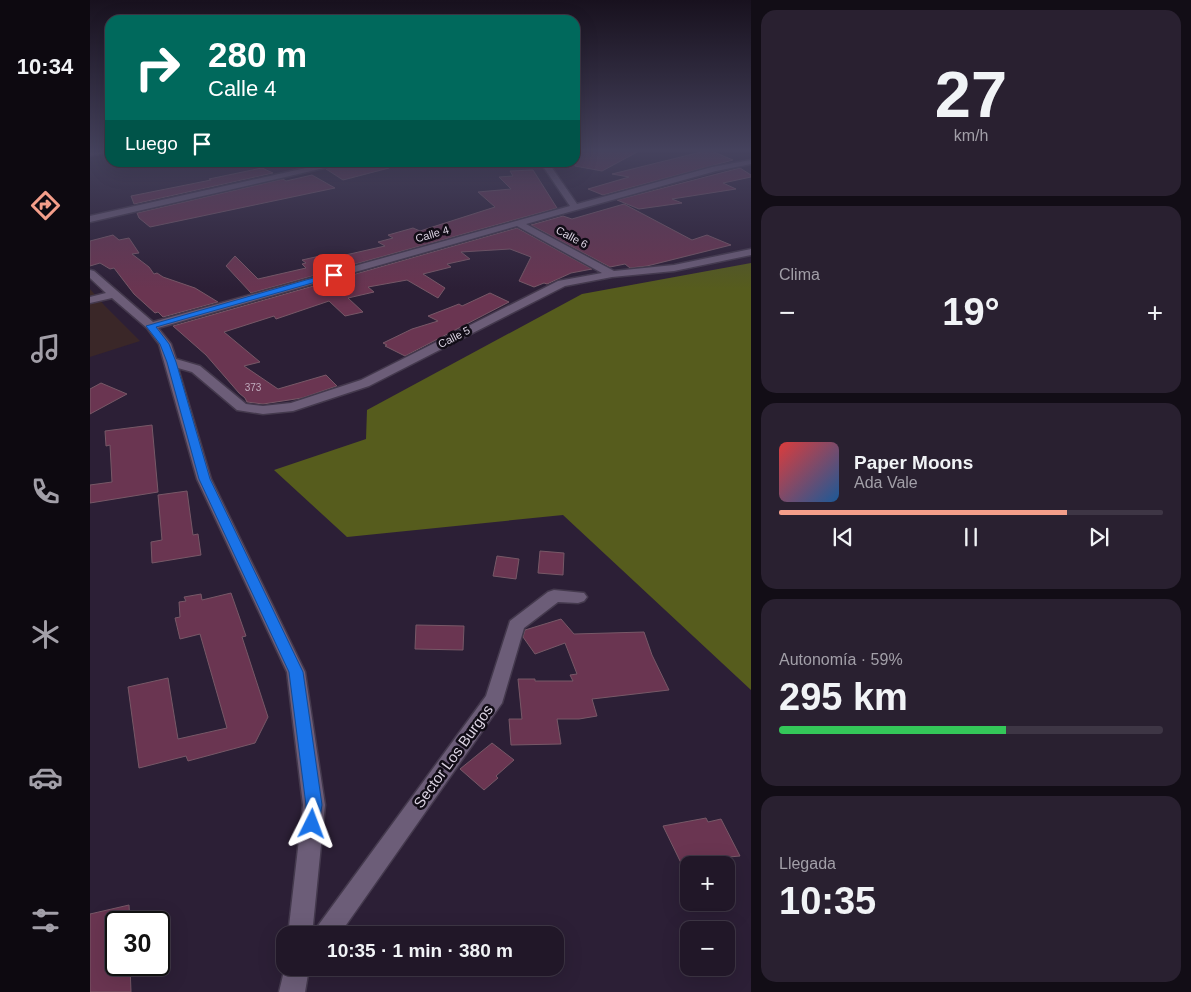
<!DOCTYPE html>
<html lang="es">
<head>
<meta charset="utf-8">
<style>
  :root { --surface:#211728; --page:#292030; --text:#f1f3f6; --muted:#a29fa8; --line:#3e3645; --accent:#f49e8a }
  body { margin:0; font-family:Helvetica,sans-serif; background:var(--page); color:var(--text); height:100vh; display:flex; flex-direction:column; font-size:19px; white-space:nowrap }
  * { box-sizing:border-box; margin:0 }
  p { font-size:16px; color:var(--muted) }
  .icon { flex:none; width:28px; height:28px; fill:none; stroke:currentColor; stroke-width:2; stroke-linecap:round; stroke-linejoin:round }
  .map { position:relative; flex:1; overflow:hidden }
  .panel { display:flex; flex-direction:column; gap:10px; padding:10px; background:#120d16; width:440px }
  .panel>* { flex:none }
  .top-card { position:absolute; left:15px; top:15px; width:475px; height:152px; border-radius:15px; box-shadow:0 5px 20px #0002,0 0 0 1px var(--line); background:#00695c; color:#fff; overflow:hidden }
  .fabs { position:absolute; left:590px; top:856px; display:grid; gap:10px }
  .fabs a { display:grid; place-items:center; width:55px; height:55px; border-radius:10px; background:var(--surface); box-shadow:0 5px 20px #0002,0 0 0 1px var(--line); font-size:25px }
  .speed { position:absolute; left:15px; top:911px; display:flex; gap:10px; font-size:25px; font-weight:700; text-align:center }
  .speed>* { display:grid; place-content:center; width:65px; height:65px; border-radius:50%; background:var(--surface); box-shadow:0 5px 20px #0002,0 0 0 1px var(--line); line-height:1 }
  .speed .limit { border:2px solid #111; border-radius:8px; background:#fff; color:#111 }
  .pin { position:absolute; display:grid; place-items:center; width:42px; height:42px; color:#fff; margin:-21px; border-radius:10px; box-shadow:0 2px 8px #0006 }
  .me { position:absolute; width:55px; margin:-28px; rotate:3deg; stroke-linejoin:round; filter:drop-shadow(0 0 4px #0008) }
  .turn { display:flex; align-items:center; gap:18px; height:105px; padding:0 20px; font-size:22px }
  .turn .icon { width:65px; height:65px; stroke-width:2.5 }
  .turn b { display:block; font-size:35px; line-height:42px }
  .then { display:flex; align-items:center; height:48px; padding:0 20px; background:#0003; gap:10px; font-size:19px }
  .big { font-size:38px; font-weight:800; line-height:1.1 }
  .panel .card { flex:1; display:flex; flex-direction:column; justify-content:center; gap:8px; min-width:0; padding:0 18px; border-radius:15px; background:var(--page) }
  .panel .dial { align-items:center; gap:0 }
  .dial b { font-size:65px; line-height:1 }
  .song { display:flex; align-items:center; gap:15px }
  .cover { width:60px; height:60px; border-radius:8px; background:linear-gradient(135deg,hsl(0 70% 55%),hsl(210 70% 35%)) }
  .played { height:5px; border-radius:2px; background:linear-gradient(90deg,var(--accent) 75%,var(--line) 75%) }
  .keys { display:flex; justify-content:space-around; direction:ltr }
  .heat { display:flex; justify-content:space-between; align-items:center; font-size:28px; direction:ltr }
  .charge { height:8px; border-radius:4px; background:linear-gradient(90deg,#34c759 59%,var(--line) 0) }
  .trip { position:absolute; left:186px; top:926px; width:288px; height:50px; border-radius:15px; background:var(--surface); box-shadow:0 5px 20px #0002,0 0 0 1px var(--line); font-weight:800; line-height:50px; text-align:center }
  main { display:flex; flex:1; min-height:0 }
  .menu { display:flex; flex-direction:column; width:90px; justify-content:space-around; align-items:center; background:#0d0910; color:var(--muted) }
  .menu .icon { width:35px; height:35px }
  .menu .active { color:var(--accent) }
  .menu b { font-size:22px; color:var(--text) }
  .map>svg:first-child { display:block }
  .education { fill:#3a2728 }
  .forest { fill:#565c1d }
  .building { fill:#6a3551; stroke:#775867 }
  .lines { fill:none; stroke-linecap:round; stroke-linejoin:round }
  .minor-casing { stroke:#44394d; stroke-width:3 }
  .minor { fill:#6c5d78; fill-rule:evenodd }
  .route { fill:#1a73e8; stroke:#114b97 }
  .labels { text-anchor:middle; dominant-baseline:central; stroke-width:5; stroke-linejoin:round; paint-order:stroke }
  .number-label { font-size:10px; fill:#c0acbe }
  .far-street-label { font-size:11px; fill:#dcd4e3; stroke:#110c16 }
  .near-street-label { font-size:15px; fill:#dcd4e3; stroke:#110c16 }
</style>
</head>
<body>
<main>
<nav class="menu">
<b>10:34</b>
<svg class="icon active" aria-label="directions" viewBox="0 0 24 24"><path d="M12 3l9 9-9 9-9-9zM9 14v-3h6M13 9l2 2-2 2"/></svg>
<svg class="icon" aria-label="music" viewBox="0 0 24 24"><path d="M9 18V5l10-2v13"/><circle cx="6" cy="18" r="3"/><circle cx="16" cy="16" r="3"/></svg>
<svg class="icon" aria-label="phone" viewBox="0 0 24 24"><path d="M5 4h4l2 5-3 2q2 4 5 5l2-3 5 2v4C11 20 4 13 5 4z"/></svg>
<svg class="icon" aria-label="climate" viewBox="0 0 24 24"><path d="M12 3v18M4 7l16 10M4 17L20 7"/></svg>
<svg class="icon" aria-label="car" viewBox="0 0 24 24"><path d="M5 17H2v-5l4-1 3-4h7l3 4 3 1v5h-3M9 17h6M6 11h13"/><circle cx="7" cy="17" r="2"/><circle cx="17" cy="17" r="2"/></svg>
<svg class="icon" aria-label="filters" viewBox="0 0 24 24"><path d="M4 7h16M4 17h16"/><circle cx="9" cy="7" r="2"/><circle cx="15" cy="17" r="2"/></svg>
</nav>
<div class="map">
<svg width="661" height="992" viewBox="0 0 661 992">
  <rect width="100%" height="100%" fill="#2c1f36"/>
  <path class="education" d="M0,289L15,306L50,341L0,357Z"/>
  <path class="forest" d="M661,263V690L473,515L257,537L184,470L276,439L277,410L492,294Z"/>
  <path class="building" d="M485,150H551L512,171L485,166Z
    M619,150L643,160L513,195L498,189L539,177L522,174Z
    M262,162H298L299,168L253,180L236,169Z
    M172,168L183,173L44,204L41,196L121,180L119,179Z
    M650,168L661,175V177L633,183L646,189L582,199L592,203L549,209L527,200Z
    M443,170L467,208L161,293L136,266L145,256L168,279L216,268L212,264L216,263L212,260L230,256L235,260L238,259L295,246L288,242L303,238L298,235L323,228L330,231L405,207L388,192L421,189L409,177L423,176L420,171Z
    M222,175L245,188L60,227L49,218L47,213L193,179L196,181Z
    M534,204L602,240L617,235L641,245L557,266L540,268L535,264L520,267L441,225L473,216L482,219Z
    M427,228L502,269L481,273L457,284L454,283L444,287L429,281L441,257L420,249L371,252L380,259L357,264L361,267L333,274L355,288L348,298L317,280L278,287L284,292L258,298L273,312L255,316L239,301L186,319L184,316L134,332L170,362L154,366L188,389L236,375L247,386L212,398L173,404L157,402L155,398L149,393L116,355L83,326Z
    M23,235L29,240L39,238L49,253L42,254L59,267L64,274L67,273L73,277L105,288L128,302L73,317L68,312L65,313L44,294L24,268L20,269L10,263L0,266V241Z
    M400,293L419,302L315,356L295,346L297,345L293,343L322,329L348,321L338,316L369,304L372,306Z
    M11,383L37,394L0,414V389Z
    M62,425L68,492L0,503V485L22,482L20,445L16,446L15,431Z
    M97,491L103,535L108,534L111,555L62,563L61,542L72,540L68,495Z
    M450,551L474,553L473,575L448,573Z
    M407,556L429,559L426,579L403,576Z
    M141,593L156,636L152,637L178,717L165,743L98,761L96,756L49,768L38,687L78,678L88,739L137,728L110,634L90,639L85,618L90,617L89,602L96,601L94,597L111,594L112,600Z
    M471,619L484,634L554,632L562,655L579,690L502,699L507,716L489,719H467L471,744L421,745L419,719H432L428,679H445V681H483L480,675L487,674L475,643L445,654L433,637L435,630Z
    M326,625L374,626L373,650L325,649Z
    M402,743L424,760L406,776L408,778L394,790L370,769Z
    M616,818L618,822L631,819L650,856L639,857L643,865H592L573,826Z
    M39,905L40,922H26V965H40L41,992H0V914Z"/>
  <g class="lines">
    <defs>
      <path id="minor" d="M9,150H20V152L0,156V152Z
        M661,160V164L626,171L436,224L524,271L584,265L661,249V255L584,271L522,277L475,286L279,386L203,411L173,414L147,410L102,372L88,368L121,479L215,672L235,805L222,935H198L213,805L197,672L107,479L69,344L57,328L22,298L0,303V297L16,293L0,278V270L4,271L63,322L480,206L450,162H458L487,204L622,167ZM427,226L512,273L468,281L271,380L201,403L173,406L156,404L110,366L86,359L81,344L68,328Z
        M243,162H260L0,222V216Z
        M464,590L494,593L497,597L494,601L488,603L468,602L434,628L412,703L249,935H223L227,927L396,696L420,621L458,592Z
        M195,967L219,968L215,992H189Z"/>
    </defs>
    <use href="#minor" class="minor-casing"/>
    <use href="#minor" class="minor"/>
  </g>
  <linearGradient id="sky" x2="0" y2="1"><stop stop-color="#18111e"/><stop offset="0.52" stop-color="#45425d"/><stop offset="1" stop-color="#45425d" stop-opacity="0"/></linearGradient>
  <rect width="661" height="289" fill="url(#sky)"/>
  <path class="route" d="M244,272L247,273V276L66,327L79,344L86,362L120,479L213,672L232,805L228,829L222,832L216,829L214,824L216,805L199,672L109,479L77,362L70,344L56,326Z"/>
  <g class="labels">
    <g class="number-label">
      <text x="163" y="387">373</text>
    </g>
    <g class="far-street-label">
      <text transform="translate(342 234) rotate(-16)">Calle 4</text>
      <text transform="translate(482 237) rotate(28)">Calle 6</text>
      <text transform="translate(364 337) rotate(-27)">Calle 5</text>
    </g>
    <g class="near-street-label">
      <text transform="translate(363 756) rotate(-54)">Sector Los Burgos</text>
    </g>
  </g>
</svg>
<div class="fabs">
<a>+</a>
<a>−</a>
</div>
<div class="speed"><div class="limit">30</div></div>
<div class="pin" style="left:244px;top:275px;background:#d93025"><svg class="icon" aria-label="arrive" viewBox="0 0 24 24"><path d="M6 21V4h12l-3 4 3 4H6"/></svg></div>
<svg class="me" style="left:222px;top:824px" viewBox="-20 -20 40 40"><path d="M0-17L14 15 0 8-14 15z" fill="#1a73e8" stroke="#fff" stroke-width="4"/></svg>
<div class="trip">10:35 · 1 min · 380 m</div>
<div class="top-card">
<div class="turn"><svg class="icon" aria-label="right" viewBox="0 0 24 24"><path d="M7 20v-9h11M14 6l5 5-5 5"/></svg><div><b>280 m</b>Calle 4</div></div>
<div class="then">Luego<svg class="icon" aria-label="arrive" viewBox="0 0 24 24"><path d="M6 21V4h12l-3 4 3 4H6"/></svg></div>
</div>
</div>
<section class="panel">
<div class="card dial"><b>27</b><p>km/h</p></div>
<div class="card"><p>Clima</p>
<div class="heat"><a>−</a><b class="big">19°</b><a>+</a></div>
</div>
<div class="card">
<div class="song"><i class="cover"></i><div><b>Paper Moons</b><p>Ada Vale</p></div></div>
<div class="played"></div>
<div class="keys"><svg class="icon" aria-label="previous" viewBox="0 0 24 24"><path d="M18 5L8 12l10 7zM5 5v14"/></svg><svg class="icon" aria-label="pause" viewBox="0 0 24 24"><path d="M8 5v14M16 5v14"/></svg><svg class="icon" aria-label="next" viewBox="0 0 24 24"><path d="M6 5l10 7-10 7zM19 5v14"/></svg></div>
</div>
<div class="card"><p>Autonomía · 59%</p><b class="big">295 km</b><div class="charge"></div></div>
<div class="card"><p>Llegada</p><b class="big">10:35</b></div>
</section>
</main>
</body>
</html>
